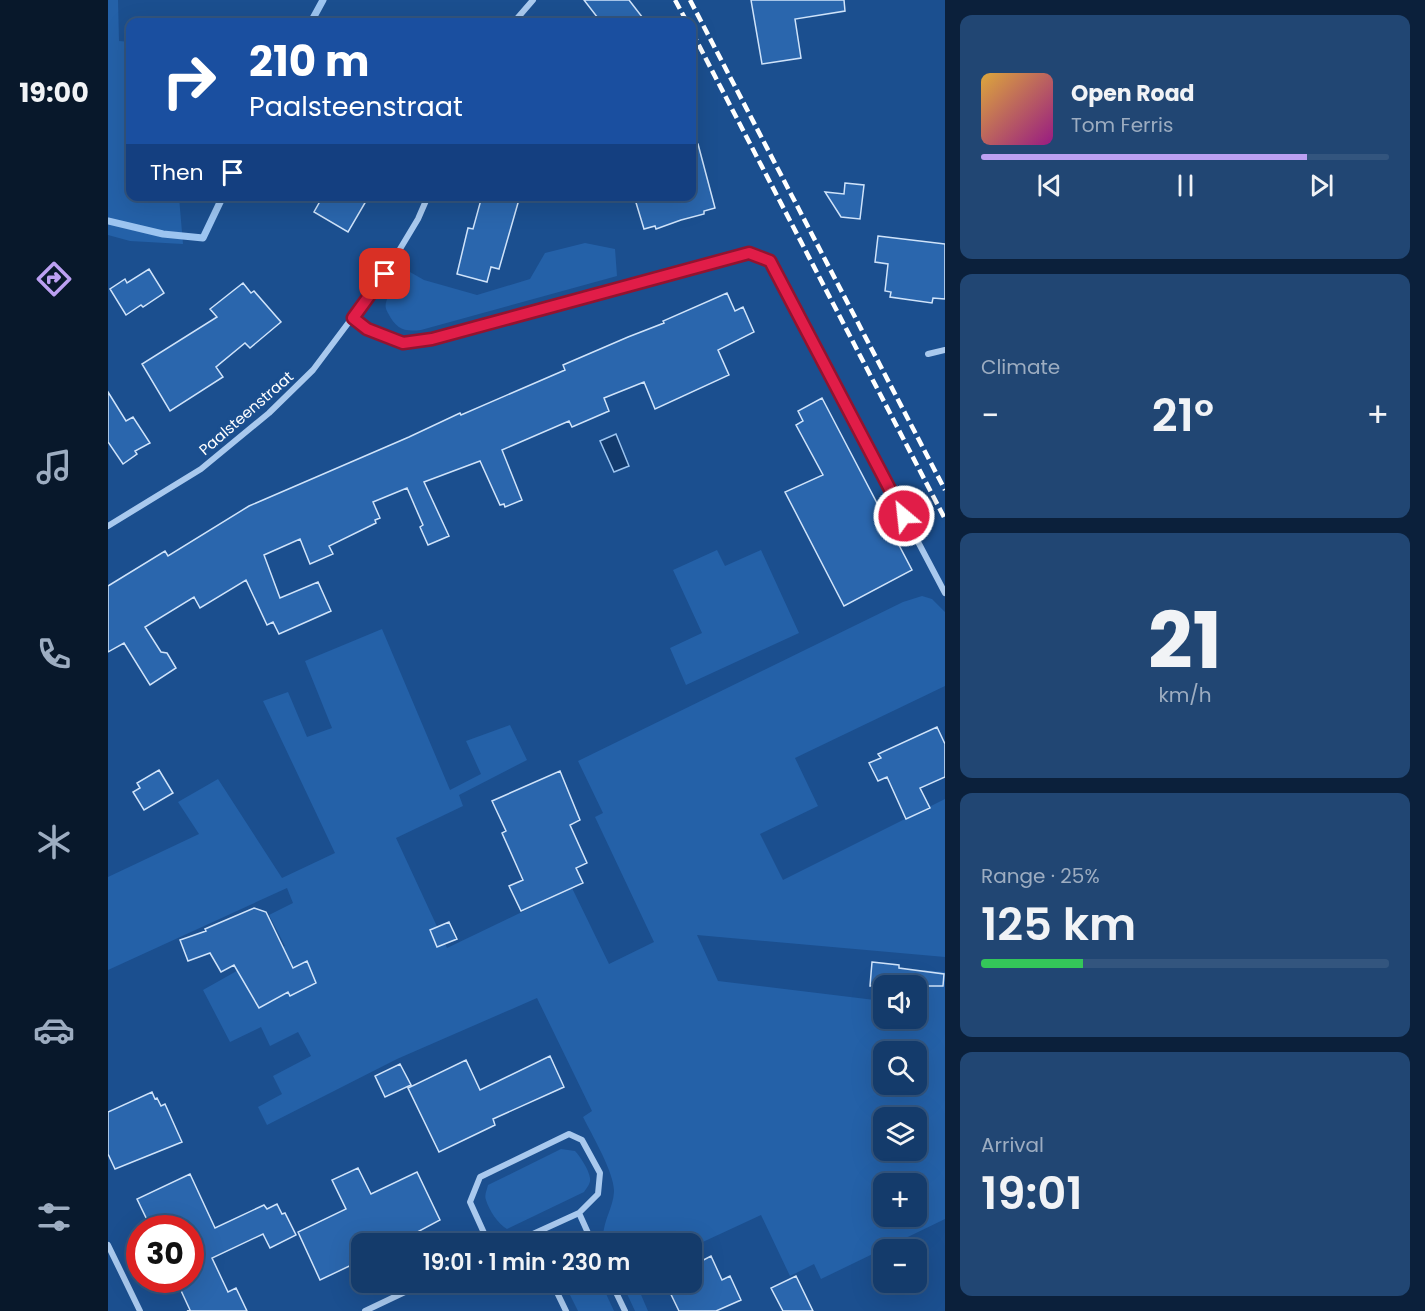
<!DOCTYPE html>
<html lang="en">
<head>
<meta charset="utf-8">
<style>
  :root { --surface:#143b6b; --page:#214673; --text:#f1f3f6; --muted:#9dadc1; --line:#33557e; --accent:#bca0f2 }
  body { margin:0; font-family:Poppins,sans-serif; background:var(--page); color:var(--text); height:100vh; display:flex; flex-direction:column; font-size:22px; white-space:nowrap }
  * { box-sizing:border-box; margin:0 }
  p { font-size:20px; color:var(--muted) }
  .icon { flex:none; width:33px; height:33px; fill:none; stroke:currentColor; stroke-width:2; stroke-linecap:round; stroke-linejoin:round }
  .map { position:relative; flex:1; overflow:hidden }
  .panel { display:flex; flex-direction:column; gap:15px; padding:15px; background:#0b203b; width:480px }
  .panel>* { flex:none }
  .guide { position:absolute; left:18px; top:18px; width:570px; height:183px; border-radius:12px; box-shadow:0 6px 24px #0002,0 0 0 2px var(--line); background:#1a4fa0; color:#fff; overflow:hidden }
  .tools { position:absolute; left:765px; top:975px; display:grid; gap:12px }
  .tools a { display:grid; place-items:center; width:54px; height:54px; border-radius:12px; background:var(--surface); box-shadow:0 6px 24px #0002,0 0 0 2px var(--line); font-size:30px }
  .speed { position:absolute; left:18px; top:1215px; display:flex; gap:12px; font-size:30px; font-weight:700; text-align:center }
  .speed>* { display:grid; place-content:center; width:78px; height:78px; border-radius:50%; background:var(--surface); box-shadow:0 6px 24px #0002,0 0 0 2px var(--line); line-height:1 }
  .speed .limit { border:9px solid #d22; background:#fff; color:#111 }
  .pin { position:absolute; display:grid; place-items:center; width:51px; height:51px; color:#fff; margin:-26px; border-radius:12px; box-shadow:0 3px 9px #0006 }
  .me { position:absolute; width:66px; margin:-33px; rotate:332deg; stroke-linejoin:round; filter:drop-shadow(0 0 4px #0008) }
  .turn { display:flex; align-items:center; gap:21px; height:126px; padding:0 24px; font-size:27px }
  .turn .icon { width:78px; height:78px; stroke-width:2.5 }
  .turn b { display:block; font-size:42px; line-height:51px }
  .then { display:flex; align-items:center; height:57px; padding:0 24px; background:#0003; gap:12px; font-size:22px }
  .big { font-size:45px; font-weight:600; line-height:1.1 }
  .panel .widget { flex:1; display:flex; flex-direction:column; justify-content:center; gap:9px; min-width:0; padding:0 21px; border-radius:12px; background:var(--page) }
  .panel .dial { align-items:center; gap:0 }
  .dial b { font-size:78px; line-height:1 }
  .song { display:flex; align-items:center; gap:18px }
  .cover { width:72px; height:72px; border-radius:9px; background:linear-gradient(135deg,hsl(40 70% 55%),hsl(310 70% 35%)) }
  .played { height:6px; border-radius:3px; background:linear-gradient(90deg,var(--accent) 80%,var(--line) 80%) }
  .keys { display:flex; justify-content:space-around; direction:ltr }
  .heat { display:flex; justify-content:space-between; align-items:center; font-size:33px; direction:ltr }
  .charge { height:9px; border-radius:4px; background:linear-gradient(90deg,#34c759 25%,var(--line) 0) }
  .trip { position:absolute; left:243px; top:1233px; width:351px; height:60px; border-radius:12px; background:var(--surface); box-shadow:0 6px 24px #0002,0 0 0 2px var(--line); font-weight:600; line-height:60px; text-align:center }
  main { display:flex; flex:1; min-height:0 }
  .dock { display:flex; flex-direction:column; width:108px; justify-content:space-around; align-items:center; background:#08182b; color:var(--muted) }
  .dock .icon { width:42px; height:42px }
  .dock .on { color:var(--accent) }
  .dock b { font-size:27px; color:var(--text) }
  .map>svg:first-child { display:block }
  .green { fill:#2461a8; fill-rule:evenodd }
  .water { fill:#123a6d; stroke:#9cc4f0; stroke-width:1.5 }
  .lines { fill:none; stroke-linecap:round; stroke-linejoin:round }
  .stream { stroke:#9cc4f0; stroke-width:7 }
  .building { fill:#2a66ad; stroke:#cfe3fa; stroke-width:1.5 }
  .street { stroke:#a9c9ee; stroke-width:6 }
  .rail { stroke:#fff; stroke-width:4.5; stroke-dasharray:10 4.5; stroke-linecap:butt }
  .route-casing { stroke:#92132f; stroke-width:15 }
  .route { stroke:#e11d48; stroke-width:10 }
  .labels { text-anchor:middle; dominant-baseline:central; stroke-width:6; stroke-linejoin:round; paint-order:stroke }
  .street-label { font-size:15px; fill:#fff; stroke:#1b4f8f }
</style>
</head>
<body>
<main>
<nav class="dock">
<b>19:00</b>
<svg class="icon on" aria-label="directions" viewBox="0 0 24 24"><path d="M12 3l9 9-9 9-9-9zM9 14v-3h6M13 9l2 2-2 2"/></svg>
<svg class="icon" aria-label="music" viewBox="0 0 24 24"><path d="M9 18V5l10-2v13"/><circle cx="6" cy="18" r="3"/><circle cx="16" cy="16" r="3"/></svg>
<svg class="icon" aria-label="phone" viewBox="0 0 24 24"><path d="M5 4h4l2 5-3 2q2 4 5 5l2-3 5 2v4C11 20 4 13 5 4z"/></svg>
<svg class="icon" aria-label="climate" viewBox="0 0 24 24"><path d="M12 3v18M4 7l16 10M4 17L20 7"/></svg>
<svg class="icon" aria-label="car" viewBox="0 0 24 24"><path d="M5 17H2v-5l4-1 3-4h7l3 4 3 1v5h-3M9 17h6M6 11h13"/><circle cx="7" cy="17" r="2"/><circle cx="17" cy="17" r="2"/></svg>
<svg class="icon" aria-label="filters" viewBox="0 0 24 24"><path d="M4 7h16M4 17h16"/><circle cx="9" cy="7" r="2"/><circle cx="15" cy="17" r="2"/></svg>
</nav>
<div class="map">
<svg width="837" height="1311" viewBox="0 0 837 1311">
  <rect width="100%" height="100%" fill="#1b4f8f"/>
  <path class="green" d="M0,0H10L11,41L22,42V196L71,197L75,244L22,241L0,235Z
    M477,243L507,249L509,276L313,330C296,332 288,329 280,313C277,308 277,305 279,299L302,272L316,280L369,295L422,279L437,253Z
    M609,550L617,566L653,550L691,633L578,685L562,648L594,633L565,570Z
    M814,596L824,599L837,612V686L687,758L710,806L652,834L675,880L837,799V957L589,935L610,981L775,1001L776,1018H808L809,1005L816,970L837,972V1219L713,1279L706,1264L682,1276L653,1215L584,1247V1244L496,1243C492,1225 505,1210 506,1192C507,1174 484,1135 475,1117L484,1111L429,998L289,1059L159,1125L150,1107L174,1094L165,1076L203,1056L190,1032L162,1046L153,1027L122,1042L95,990L134,968L177,946L161,915L185,903L179,888L0,970V877L91,834L70,802L110,779L174,878L227,853L155,701L180,692L199,737L224,728L197,661L274,629L342,790L373,774L358,741L402,725L419,760L351,795L355,806L288,838L339,948L464,888L501,964L546,942L487,817L495,813L470,761L795,602ZM776,1052H808V1084H776ZM776,1118H808V1150H776ZM776,1184H808V1216H776Z
    M453,1149L467,1151C472,1156 481,1170 482,1178C483,1183 479,1188 476,1192L399,1229C390,1224 381,1210 378,1200C376,1195 379,1190 380,1185Z
    M456,1283H493L506,1311H470Z
    M514,1283H528L540,1311H527Z"/>
  <path class="water" d="M508,434L521,466L506,472L492,441Z"/>
  <g class="lines">
    <path class="stream" d="M203,22L215,0
      M0,221L55,234L95,238L115,196"/>
  </g>
  <path class="building" d="M476,0H521L538,22H493Z
    M643,0H736L737,11L687,19L693,58L654,64Z
    M590,144L607,208L596,211V214L573,220L548,229L547,226L536,229L526,196H584V145Z
    M737,183L756,185L752,219L733,217L717,192L736,194Z
    M215,196H261L240,232L206,212Z
    M374,196H412L391,269L383,267L379,282L349,274L360,228L365,229Z
    M770,236L837,244V299L825,298L824,303L782,297L783,292L777,291L780,264L767,262Z
    M41,269L56,293L35,307L33,305L18,315L2,289L17,279L19,283Z
    M135,283L143,293L146,291L173,322L142,348L137,343L108,367L115,377L62,411L34,364L109,317L102,309Z
    M619,293L627,311L635,307L646,332L610,350L621,375L547,409L536,382L496,398L501,411L464,427L461,421L394,450L414,500L397,507L396,504L392,505L372,461L316,482L341,536L320,545L312,527L315,525L299,488L265,502L272,518L267,520L268,523L221,546L225,554L202,564L192,539L156,555L172,598L210,582L223,611L171,634L165,622L159,625L138,580L92,608L86,597L37,627L53,652L59,653L68,668L42,685L16,643L0,652V586L57,551L60,556L141,506L301,437L352,413L353,415L457,370L455,365L520,337L556,323L555,321Z
    M0,392L18,421L25,417L42,443L27,451L29,454L15,464L0,442Z
    M714,398L804,570L736,606L677,492L715,475L688,425L695,421L690,411Z
    M829,727L837,744V777L812,788L822,808L798,819L779,777L770,781L761,763L773,758L770,754Z
    M51,770L65,793L36,810L25,792L32,788L29,783Z
    M452,771L472,820L462,825L479,863L468,868L475,883L413,911L401,886L415,880L394,833L398,831L384,801Z
    M146,908L158,912L185,968L199,961L208,983L182,996L180,992L151,1008L126,965L113,972L102,953L80,961L72,940L98,931L97,929Z
    M341,922L349,939L329,947L322,930Z
    M764,962L791,965V968L836,974L835,986H762Z
    M442,1056L456,1087L385,1119L387,1125L331,1152L300,1088L358,1060L372,1090Z
    M292,1064L303,1085L277,1097L267,1076Z
    M44,1092L47,1099L49,1098L53,1106L57,1104L74,1142L7,1169L0,1154V1112Z
    M250,1168L263,1194L309,1172L332,1220L287,1244H254V1260L212,1280L190,1232L238,1209L224,1180Z
    M82,1174L107,1228L156,1205L159,1209L169,1204L174,1214L177,1213L188,1235L162,1248L155,1234L104,1258L120,1292L128,1288L139,1311H79L82,1310L70,1284L78,1280H82V1228H43L29,1199Z
    M603,1256L614,1280L622,1276L633,1300L608,1311H571L557,1282H584V1266Z
    M688,1276L705,1311H675L663,1288Z"/>
  <g class="lines">
    <path class="street" d="M406,22L425,0
      M245,318L259,329L295,343L324,339L641,253L662,261L837,593
      M820,354L837,350
      M0,526L93,469L161,413L205,370L277,274L310,219L320,196
      M471,1213L485,1244
      M381,1244L362,1202L372,1177L461,1134L474,1140L492,1173L490,1194L471,1213L403,1244
      M0,1245L32,1311
      M444,1282L458,1311
      M503,1282L517,1311
      M257,1311L318,1282"/>
    <path class="rail" d="M567,0L579,22
      M582,0L837,490
      M584,32L837,519"/>
  </g>
  <g class="lines">
    <defs>
      <path id="route" d="M277,274L245,318L259,329L295,343L324,339L641,253L662,261L796,516"/>
    </defs>
    <use href="#route" class="route-casing"/>
    <use href="#route" class="route"/>
  </g>
  <g class="labels">
    <g class="street-label">
      <text transform="translate(138 413) rotate(-41)">Paalsteenstraat</text>
    </g>
  </g>
</svg>
<div class="tools">
<a><svg class="icon" aria-label="sound" viewBox="0 0 24 24"><path d="M4 9h4l5-4v14l-5-4H4zM17 9q2 3 0 6"/></svg></a>
<a><svg class="icon" aria-label="search" viewBox="0 0 24 24"><circle cx="10" cy="10" r="6"/><path d="M15 15l6 6"/></svg></a>
<a><svg class="icon" aria-label="layers" viewBox="0 0 24 24"><path d="M12 4l9 5-9 5-9-5zM3 14l9 5 9-5"/></svg></a>
<a>+</a>
<a>−</a>
</div>
<div class="speed"><div class="limit">30</div></div>
<div class="pin" style="left:277px;top:274px;background:#d93025"><svg class="icon" aria-label="arrive" viewBox="0 0 24 24"><path d="M6 21V4h12l-3 4 3 4H6"/></svg></div>
<svg class="me" style="left:796px;top:516px" viewBox="-20 -20 40 40"><circle r="17" fill="#e11d48" stroke="#fff" stroke-width="3"/><path d="M0-11L8 9 0 5-8 9z" fill="#fff"/></svg>
<div class="trip">19:01 · 1 min · 230 m</div>
<div class="guide">
<div class="turn"><svg class="icon" aria-label="right" viewBox="0 0 24 24"><path d="M7 20v-9h11M14 6l5 5-5 5"/></svg><div><b>210 m</b>Paalsteenstraat</div></div>
<div class="then">Then<svg class="icon" aria-label="arrive" viewBox="0 0 24 24"><path d="M6 21V4h12l-3 4 3 4H6"/></svg></div>
</div>
</div>
<section class="panel">
<div class="widget">
<div class="song"><i class="cover"></i><div><b>Open Road</b><p>Tom Ferris</p></div></div>
<div class="played"></div>
<div class="keys"><svg class="icon" aria-label="previous" viewBox="0 0 24 24"><path d="M18 5L8 12l10 7zM5 5v14"/></svg><svg class="icon" aria-label="pause" viewBox="0 0 24 24"><path d="M8 5v14M16 5v14"/></svg><svg class="icon" aria-label="next" viewBox="0 0 24 24"><path d="M6 5l10 7-10 7zM19 5v14"/></svg></div>
</div>
<div class="widget"><p>Climate</p>
<div class="heat"><a>−</a><b class="big">21°</b><a>+</a></div>
</div>
<div class="widget dial"><b>21</b><p>km/h</p></div>
<div class="widget"><p>Range · 25%</p><b class="big">125 km</b><div class="charge"></div></div>
<div class="widget"><p>Arrival</p><b class="big">19:01</b></div>
</section>
</main>
</body>
</html>
